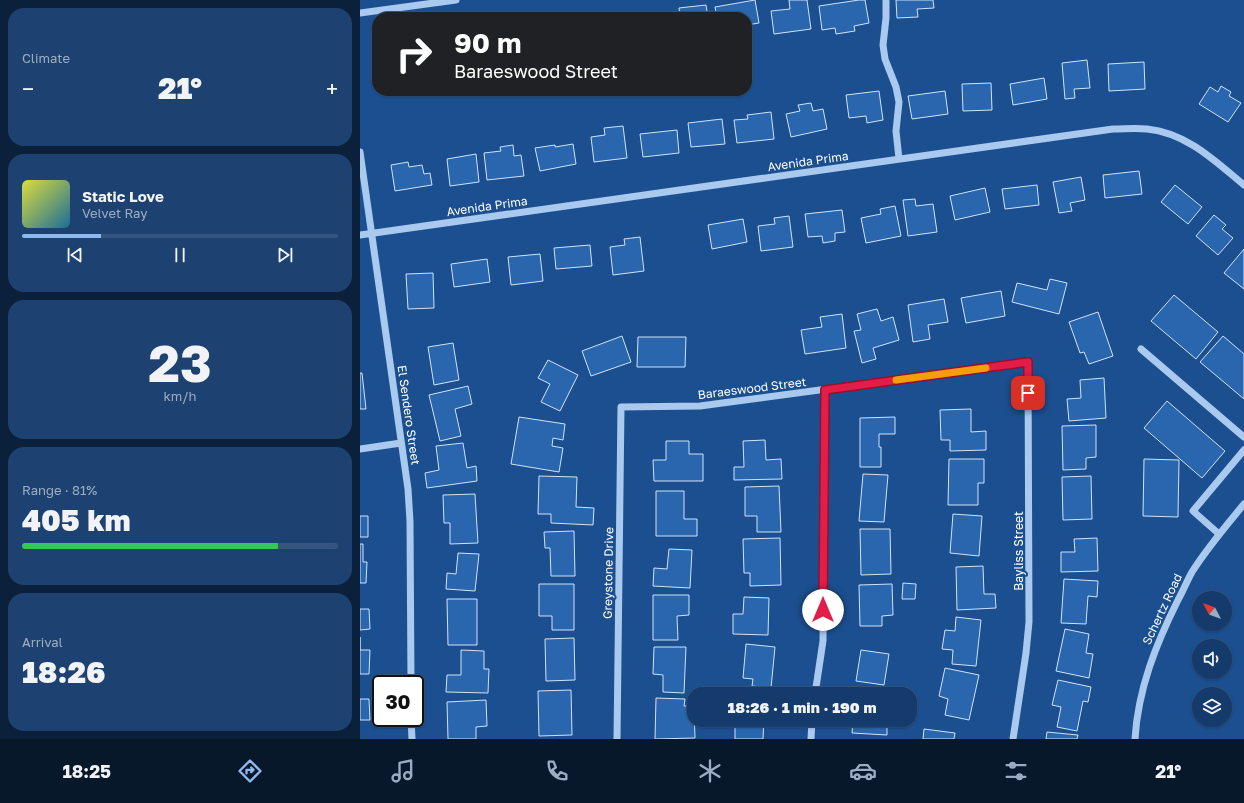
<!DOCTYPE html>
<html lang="en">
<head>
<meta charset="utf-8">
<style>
  :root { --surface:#143b6b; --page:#1d4271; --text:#f1f3f6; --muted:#9dadc1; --line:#33557e; --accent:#90b9f0 }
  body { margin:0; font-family:"Golos Text",sans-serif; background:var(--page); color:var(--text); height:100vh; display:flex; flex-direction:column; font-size:15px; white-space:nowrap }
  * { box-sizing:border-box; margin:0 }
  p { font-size:13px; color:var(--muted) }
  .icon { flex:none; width:22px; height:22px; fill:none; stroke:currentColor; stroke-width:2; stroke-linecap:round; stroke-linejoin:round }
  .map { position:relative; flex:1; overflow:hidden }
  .panel { display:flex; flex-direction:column; gap:8px; padding:8px; background:#0b203b; width:360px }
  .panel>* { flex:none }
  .top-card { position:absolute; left:12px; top:12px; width:380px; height:84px; border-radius:16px; box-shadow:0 1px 3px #0004,0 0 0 1px var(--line); background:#202124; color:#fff; overflow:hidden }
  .needle { width:26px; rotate:311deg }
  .fabs { position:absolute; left:832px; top:591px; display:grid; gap:8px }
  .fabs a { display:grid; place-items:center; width:40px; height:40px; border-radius:50%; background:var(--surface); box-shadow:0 1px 3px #0004,0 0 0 1px var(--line); font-size:20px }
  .speed { position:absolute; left:12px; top:675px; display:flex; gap:8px; font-size:20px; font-weight:700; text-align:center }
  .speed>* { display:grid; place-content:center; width:52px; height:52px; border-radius:50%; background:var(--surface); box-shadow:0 1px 3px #0004,0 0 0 1px var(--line); line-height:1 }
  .speed .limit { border:2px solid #111; border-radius:6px; background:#fff; color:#111 }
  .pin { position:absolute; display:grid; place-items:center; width:34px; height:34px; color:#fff; margin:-17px; border-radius:8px; box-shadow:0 2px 6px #0006 }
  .me { position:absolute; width:44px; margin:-22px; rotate:0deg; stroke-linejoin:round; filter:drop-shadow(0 0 3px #0008) }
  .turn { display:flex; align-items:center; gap:14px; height:84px; padding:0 16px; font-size:18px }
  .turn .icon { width:52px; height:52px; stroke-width:2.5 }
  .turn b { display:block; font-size:28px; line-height:34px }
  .big { font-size:30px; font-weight:800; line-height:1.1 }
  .panel .tile { flex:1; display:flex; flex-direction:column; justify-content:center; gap:6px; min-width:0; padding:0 14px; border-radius:16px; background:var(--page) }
  .panel .dial { align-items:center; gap:0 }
  .dial b { font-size:52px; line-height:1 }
  .song { display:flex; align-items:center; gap:12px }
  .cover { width:48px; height:48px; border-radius:6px; background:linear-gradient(135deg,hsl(60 70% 55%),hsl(200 70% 35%)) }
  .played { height:4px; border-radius:2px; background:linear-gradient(90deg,var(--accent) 25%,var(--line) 25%) }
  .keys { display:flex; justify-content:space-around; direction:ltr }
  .heat { display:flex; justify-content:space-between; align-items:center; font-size:22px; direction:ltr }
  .charge { height:6px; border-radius:3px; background:linear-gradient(90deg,#34c759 81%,var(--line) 0) }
  .trip { position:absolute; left:327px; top:687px; width:230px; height:40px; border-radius:16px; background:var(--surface); box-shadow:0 1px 3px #0004,0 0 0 1px var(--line); font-weight:800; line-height:40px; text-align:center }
  .tab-bar { display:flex; height:64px; justify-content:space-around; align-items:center; background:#08182b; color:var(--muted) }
  .tab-bar .icon { width:28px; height:28px }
  .tab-bar .current { color:var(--accent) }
  .tab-bar b { font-size:18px; color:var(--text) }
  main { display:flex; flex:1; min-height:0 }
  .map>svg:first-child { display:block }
  .building { fill:#2a66ad; stroke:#cfe3fa }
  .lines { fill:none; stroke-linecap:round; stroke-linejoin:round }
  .minor { stroke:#a9c9ee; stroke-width:7 }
  .route-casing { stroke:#92132f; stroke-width:10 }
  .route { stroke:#e11d48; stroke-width:7 }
  .slow { stroke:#f59e0b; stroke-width:7 }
  .labels { text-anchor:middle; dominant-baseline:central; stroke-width:4; stroke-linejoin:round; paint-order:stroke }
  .street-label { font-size:12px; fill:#fff; stroke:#1b4f8f }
</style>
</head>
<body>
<main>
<section class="panel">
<div class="tile"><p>Climate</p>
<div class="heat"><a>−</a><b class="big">21°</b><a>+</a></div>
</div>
<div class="tile">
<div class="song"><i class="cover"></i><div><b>Static Love</b><p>Velvet Ray</p></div></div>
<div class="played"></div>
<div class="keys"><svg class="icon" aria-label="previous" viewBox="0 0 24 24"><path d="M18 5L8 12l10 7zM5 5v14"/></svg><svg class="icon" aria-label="pause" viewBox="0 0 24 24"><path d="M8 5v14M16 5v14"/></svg><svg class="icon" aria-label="next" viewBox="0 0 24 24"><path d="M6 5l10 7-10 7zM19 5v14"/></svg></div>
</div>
<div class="tile dial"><b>23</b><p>km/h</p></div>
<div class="tile"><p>Range · 81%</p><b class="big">405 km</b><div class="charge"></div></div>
<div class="tile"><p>Arrival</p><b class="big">18:26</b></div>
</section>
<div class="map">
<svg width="884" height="739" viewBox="0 0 884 739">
  <rect width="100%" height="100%" fill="#1b4f8f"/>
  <path class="building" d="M395,0L399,23L387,25V17H357L355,7Z
    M429,0H447L451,29L414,34L411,11L430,9Z
    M499,0H505L509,23L494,26L495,31L476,34L475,28L462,30L459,6Z
    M536,0H573L574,8L557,9L558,17L537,18Z
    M346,5L348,17H320L319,8Z
    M13,46H17V79Z
    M727,60L730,88L714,89L715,98L705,99L702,63Z
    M784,62L785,89L749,91L748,64Z
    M684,78L687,99L653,105L650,84Z
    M631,83L632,110L603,111L602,84Z
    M861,86L871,92L869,96L881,103L868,122L839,104L850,87L858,92Z
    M519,91L523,120L507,123L506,116L489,118L486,95Z
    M585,91L588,114L552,119L548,96Z
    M451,103L453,111L463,109L467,129L431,137L426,114L440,111L438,105Z
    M411,112L414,139L377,143L374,120L388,119L387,115Z
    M362,119L365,144L331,147L328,123Z
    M263,126L267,158L234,162L231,137L245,135L244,128Z
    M317,130L319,153L283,157L280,134Z
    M213,144L216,164L180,171L175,148L195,145V147Z
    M153,145L154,156L161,155L164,176L127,180L124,153L141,151L140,147Z
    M116,154L119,182L90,186L87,159Z
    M48,162L49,167L62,165L64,174L70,173L72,185L35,191L31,165Z
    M779,171L782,194L745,198L743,175Z
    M721,177L725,200L710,203L712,211L699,213L693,182Z
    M677,185L679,205L645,209L642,189Z
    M815,185L842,207L828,224L801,202Z
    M625,188L630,212L595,220L590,196Z
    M555,199L556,206L573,204L577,232L548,236L543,200Z
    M535,206L541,236L506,243L501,218L521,214L520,209Z
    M482,210L485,232L475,233V241L463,243L462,236L448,237L445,214Z
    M854,215L866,225L862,229L873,238L858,255L836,236Z
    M429,216L433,247L401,251L398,226L415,224L414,218Z
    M383,219L387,242L352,249L348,225Z
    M280,237L284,271L253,275L250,247L265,245L264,239Z
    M230,245L232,266L196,269L194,248Z
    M884,249V289L864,273Z
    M180,254L183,281L151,285L148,257Z
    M127,259L130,282L94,287L91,264Z
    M73,273L74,308L48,309L46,274Z
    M690,279L707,283L699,314L652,302L657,283L687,290Z
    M641,291L645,316L606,323L601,298Z
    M814,295L858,332L836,359L791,321Z
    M584,299L588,322L568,325L570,339L553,342L548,305Z
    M517,309L521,321L533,317L539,340L513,348L516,359L502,363L494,331L501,330L497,314Z
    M738,312L753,356L729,364L724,352L720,353L709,322Z
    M482,314L486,348L445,354L441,330L462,327L460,317Z
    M262,336L271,362L231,376L222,351Z
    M863,336L884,354V399L840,362Z
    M278,337H326L325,367H277Z
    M93,343L99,380L74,385L68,347Z
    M188,360L218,375L200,411L181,402L190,384L178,378Z
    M0,373H2L6,409H0Z
    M744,378L746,418L709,421L707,399L721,398L720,380Z
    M108,386L112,404L95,409L101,436L80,441L69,395Z
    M807,401L865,451L842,478L784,428Z
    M611,409V432L626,431V450L590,451V440H581L580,410Z
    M159,417L205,424L203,440L193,438L192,446L203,448L199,472L151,464Z
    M535,417V434H519V447H521V467H500V418Z
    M736,425V457L726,458V469L703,470L702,426Z
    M405,440L406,460L421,459L422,479L374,480V467H384L383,441Z
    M306,441H329V454H343V481H294L293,460H306Z
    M103,443L107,468L116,466L117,481L67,488L65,473L79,470L76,446Z
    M589,459H624V483H618V505H588Z
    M784,459L819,460L818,517L783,516Z
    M503,474L528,475L524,522L499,521Z
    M179,476L217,477L216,507L234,508L233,525L191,523V514H178Z
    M731,476L732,519L703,520L702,477Z
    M419,486L421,532H397V516H385V487Z
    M296,491H324V519H337V536H296Z
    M115,494L118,543L90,544V523H84L83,495Z
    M593,514L622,516L619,556L590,553Z
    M0,516H8V537H0Z
    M500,529H530L531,574L501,575Z
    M214,531L215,576H191L190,548H185L184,532Z
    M420,538L421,585L390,586V573H384L383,539Z
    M737,538L738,571L701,572V552H715L714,539Z
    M0,544H3V562H7L6,583H0Z
    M309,549L332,550L330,588L293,586L294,568L307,569Z
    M98,553L119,554L115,591L86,589L87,573L96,574Z
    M623,566L624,594H635L636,608L597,610L596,567Z
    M704,579L738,581L737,597L728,596L726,624L701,623Z
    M543,583L556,584L555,599H542Z
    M179,584H214V630H192V616H179Z
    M532,584L533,615L522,616V626H500L499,585Z
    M293,595H329V615L317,616L318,640H293Z
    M384,597L409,598L408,635L373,634V614H383Z
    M87,599H117V645H88Z
    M0,609H9L10,629L0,630Z
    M596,617L621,620L616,666L592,664L593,650L582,649L585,630L595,631Z
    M705,629L729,634L726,653L733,654L729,678L696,671Z
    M0,637V650H10L9,674H0Z
    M214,638L215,680L186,681L185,639Z
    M386,644L415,647L411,688L392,686L393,679L383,678Z
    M294,647H326L324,693L303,692V675L293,674Z
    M101,650L124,651V669H129L128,693L86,692L87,675H101Z
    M501,650L529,654L524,685L496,681Z
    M585,668L619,675L609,720L585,715L588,699L579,696Z
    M698,680L731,687L728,702L723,701L717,731L697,727L701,707L692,705Z
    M211,690L212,735L179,736L178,691Z
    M296,698L325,699L324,706H334L335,738L295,739Z
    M0,699H9L10,720H0Z
    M126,700L127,726L116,727V739H88L87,702Z
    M375,720H404L403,739H375Z
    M493,720H527V735L492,733Z
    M564,729L595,733L594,739H563Z
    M687,732L718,735L717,739H686Z"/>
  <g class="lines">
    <path class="minor" d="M526,0V18L523,45L525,59L536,87L539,102L536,131L539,159
      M0,13L96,0
      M0,152L48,489L50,521L51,684
      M0,235L753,129C765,129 776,128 787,129C827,133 855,161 884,185
      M781,349L884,437
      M0,449L41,443
      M859,534L833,511L884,450
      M455,694L463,641L465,390
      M51,718L52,739
      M257,739L261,407L340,406L668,362L669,622L666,653L653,739
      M451,739L452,720
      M775,739C778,689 796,644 818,600C823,591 827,581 832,572C847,548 866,526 884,504"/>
  </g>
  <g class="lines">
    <defs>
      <path id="route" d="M463,610L465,390L668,362V393"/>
    </defs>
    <use href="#route" class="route-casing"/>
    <use href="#route" class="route"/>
    <path class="slow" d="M536,380L626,368"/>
  </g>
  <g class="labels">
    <g class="street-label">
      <text transform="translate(448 161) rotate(-8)">Avenida Prima</text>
      <text transform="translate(127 206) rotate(-8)">Avenida Prima</text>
      <text transform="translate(392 388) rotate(-7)">Baraeswood Street</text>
      <text transform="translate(49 415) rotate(82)">El Sendero Street</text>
      <text transform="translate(658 551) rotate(-90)">Bayliss Street</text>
      <text transform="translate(248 573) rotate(-89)">Greystone Drive</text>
      <text transform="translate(802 609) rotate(-65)">Schertz Road</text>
    </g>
  </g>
</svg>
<div class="fabs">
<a><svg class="needle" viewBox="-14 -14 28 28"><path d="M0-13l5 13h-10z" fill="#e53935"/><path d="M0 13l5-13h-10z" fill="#9dadc1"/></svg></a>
<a><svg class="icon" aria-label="sound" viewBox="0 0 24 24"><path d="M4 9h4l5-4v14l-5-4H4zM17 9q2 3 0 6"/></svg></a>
<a><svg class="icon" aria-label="layers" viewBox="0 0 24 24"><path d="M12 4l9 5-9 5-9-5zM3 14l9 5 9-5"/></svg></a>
</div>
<div class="speed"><div class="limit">30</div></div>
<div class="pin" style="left:668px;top:393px;background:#d93025"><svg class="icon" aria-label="arrive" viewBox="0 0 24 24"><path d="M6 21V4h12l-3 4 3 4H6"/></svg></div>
<svg class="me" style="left:463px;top:610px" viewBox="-20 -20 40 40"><circle r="19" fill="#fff"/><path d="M0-13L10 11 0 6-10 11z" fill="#e11d48"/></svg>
<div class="trip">18:26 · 1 min · 190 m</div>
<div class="top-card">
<div class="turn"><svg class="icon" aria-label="right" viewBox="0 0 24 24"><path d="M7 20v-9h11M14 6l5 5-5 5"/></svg><div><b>90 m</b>Baraeswood Street</div></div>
</div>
</div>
</main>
<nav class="tab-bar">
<b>18:25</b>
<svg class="icon current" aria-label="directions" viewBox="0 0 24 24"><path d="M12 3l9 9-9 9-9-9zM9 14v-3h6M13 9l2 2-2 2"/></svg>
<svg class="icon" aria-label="music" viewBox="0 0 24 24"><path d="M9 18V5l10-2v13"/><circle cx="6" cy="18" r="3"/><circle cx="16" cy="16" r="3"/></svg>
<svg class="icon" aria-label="phone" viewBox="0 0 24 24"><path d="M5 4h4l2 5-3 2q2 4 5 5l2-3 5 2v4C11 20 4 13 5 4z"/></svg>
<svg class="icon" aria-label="climate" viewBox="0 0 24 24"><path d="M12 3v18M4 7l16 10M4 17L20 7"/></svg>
<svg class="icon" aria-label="car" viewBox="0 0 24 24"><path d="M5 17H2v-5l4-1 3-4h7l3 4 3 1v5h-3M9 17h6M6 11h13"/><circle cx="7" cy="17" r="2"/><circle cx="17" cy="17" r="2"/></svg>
<svg class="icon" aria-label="filters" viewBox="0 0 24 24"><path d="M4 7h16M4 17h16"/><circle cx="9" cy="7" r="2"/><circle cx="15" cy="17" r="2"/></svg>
<b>21°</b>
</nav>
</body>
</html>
